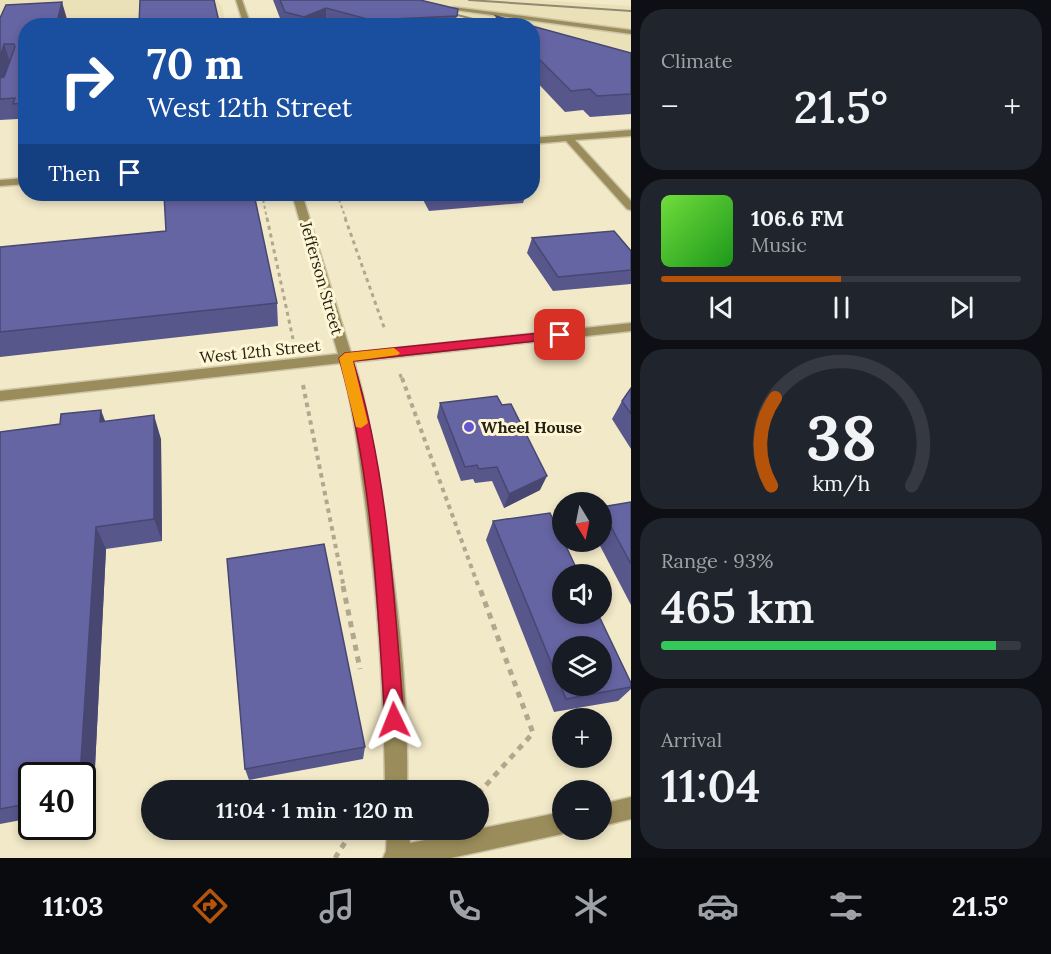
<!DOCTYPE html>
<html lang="en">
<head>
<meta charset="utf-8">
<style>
  :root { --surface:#171b24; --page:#20242c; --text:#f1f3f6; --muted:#9ea1a6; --line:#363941; --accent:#b45309 }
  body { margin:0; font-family:Lora,serif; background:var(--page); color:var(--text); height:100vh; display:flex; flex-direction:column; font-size:22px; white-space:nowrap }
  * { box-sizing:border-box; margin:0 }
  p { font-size:20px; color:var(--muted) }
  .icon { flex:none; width:33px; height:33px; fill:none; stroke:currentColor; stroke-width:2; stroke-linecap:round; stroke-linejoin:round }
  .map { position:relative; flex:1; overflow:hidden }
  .drawer { display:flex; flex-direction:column; gap:9px; padding:9px; background:#0d0f14; width:420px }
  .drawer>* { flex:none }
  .top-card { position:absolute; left:18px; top:18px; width:522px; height:183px; border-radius:24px; box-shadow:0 3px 9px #0003; background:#1a4fa0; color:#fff; overflow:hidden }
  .needle { width:39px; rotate:170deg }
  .tools { position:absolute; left:552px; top:492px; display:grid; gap:12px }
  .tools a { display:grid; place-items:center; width:60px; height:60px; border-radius:50%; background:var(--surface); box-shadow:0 3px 9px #0003; font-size:30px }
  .speed { position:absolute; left:18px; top:762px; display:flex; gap:12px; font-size:30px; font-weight:700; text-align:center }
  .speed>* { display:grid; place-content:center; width:78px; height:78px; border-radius:50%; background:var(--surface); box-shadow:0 3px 9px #0003; line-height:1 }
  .speed .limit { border:3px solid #111; border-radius:9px; background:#fff; color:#111 }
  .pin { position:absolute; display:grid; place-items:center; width:51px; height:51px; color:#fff; margin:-26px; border-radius:12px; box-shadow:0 3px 9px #0006 }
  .me { position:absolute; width:66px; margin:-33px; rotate:358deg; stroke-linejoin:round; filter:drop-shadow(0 0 4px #0008) }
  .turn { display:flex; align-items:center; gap:21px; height:126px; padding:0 30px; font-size:27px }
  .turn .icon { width:78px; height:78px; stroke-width:2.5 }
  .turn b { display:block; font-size:42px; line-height:51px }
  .then { display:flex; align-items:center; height:57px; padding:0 30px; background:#0003; gap:12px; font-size:22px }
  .big { font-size:45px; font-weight:600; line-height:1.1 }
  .drawer .tile { flex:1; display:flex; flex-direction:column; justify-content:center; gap:9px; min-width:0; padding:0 21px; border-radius:24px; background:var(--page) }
  .drawer .dial { align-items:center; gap:0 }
  .dial svg { height:156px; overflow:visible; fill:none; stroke:var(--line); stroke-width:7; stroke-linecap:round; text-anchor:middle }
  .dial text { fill:var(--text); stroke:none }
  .song { display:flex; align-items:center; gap:18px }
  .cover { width:72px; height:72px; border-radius:9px; background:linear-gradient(135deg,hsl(100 70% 55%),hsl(120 70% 35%)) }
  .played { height:6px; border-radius:3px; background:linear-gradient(90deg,var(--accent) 50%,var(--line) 50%) }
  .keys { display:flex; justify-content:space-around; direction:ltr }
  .heat { display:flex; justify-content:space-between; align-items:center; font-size:33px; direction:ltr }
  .charge { height:9px; border-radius:4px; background:linear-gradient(90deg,#34c759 93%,var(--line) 0) }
  .trip { position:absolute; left:141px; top:780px; width:348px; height:60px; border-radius:30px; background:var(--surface); box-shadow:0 3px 9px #0003; font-weight:600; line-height:60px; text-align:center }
  .menu { display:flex; height:96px; justify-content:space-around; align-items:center; background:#090b0e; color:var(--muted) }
  .menu .icon { width:42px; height:42px }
  .menu .current { color:var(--accent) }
  .menu b { font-size:27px; color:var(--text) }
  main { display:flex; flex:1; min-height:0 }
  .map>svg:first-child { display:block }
  .built { fill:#ebe1b8 }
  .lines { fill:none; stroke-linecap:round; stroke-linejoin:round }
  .minor-casing { stroke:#cdc5a8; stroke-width:3 }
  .path-far3 { stroke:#afa88e; stroke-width:2; stroke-dasharray:3 3; stroke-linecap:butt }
  .path-far2 { stroke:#afa88e; stroke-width:3; stroke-dasharray:4 4; stroke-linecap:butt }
  .path-far1 { stroke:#afa88e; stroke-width:4; stroke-dasharray:4.5 4.5; stroke-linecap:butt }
  .path { stroke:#afa88e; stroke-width:5; stroke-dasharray:6 6; stroke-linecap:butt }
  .minor { fill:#9b8d5b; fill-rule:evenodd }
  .rail { stroke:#908a73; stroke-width:2 }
  .wall { fill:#58578c }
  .shaded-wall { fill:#474772 }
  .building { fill:#6665a3; stroke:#474772; stroke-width:1.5; fill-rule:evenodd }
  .route { fill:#e11d48; stroke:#92132f; stroke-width:1.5 }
  .slow { fill:#f59e0b }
  .poi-dot { fill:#6355ce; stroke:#fff6d5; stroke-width:2 }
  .labels { text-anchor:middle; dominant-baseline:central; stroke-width:6; stroke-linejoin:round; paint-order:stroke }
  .street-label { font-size:16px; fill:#242115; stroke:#fff6d5 }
  .poi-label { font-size:16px; font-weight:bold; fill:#242115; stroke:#fff6d5; text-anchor:start }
</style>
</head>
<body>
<main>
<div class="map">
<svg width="631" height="858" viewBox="0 0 631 858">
  <rect width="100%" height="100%" fill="#f2e9c8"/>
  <path class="built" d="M0,0H216L222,6L226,25L26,26L0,57Z
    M364,0H538L631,6V71L533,45L532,26L460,25Z"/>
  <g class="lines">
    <defs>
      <path id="minor" d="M236,0H242L251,26H244Z
        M453,7L631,30V34L455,10Z
        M631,130V136L575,140L631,201V210L627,209L566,141L532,144V138Z
        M26,178V184L0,186V180Z
        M292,194H302L351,353L631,323V331L354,362C367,404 373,448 380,491C397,589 409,691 407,790H385C384,686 377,583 362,480C357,441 352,402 341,363L0,401V391L338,354Z
        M631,797V819L602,826V804Z
        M562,812V830H571L562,834L451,858H383L386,851L387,830H409L410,843Z"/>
    </defs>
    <use href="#minor" class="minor-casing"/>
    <path class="path-far3" d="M262,194L267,219
      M337,194L346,219"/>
    <path class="path-far2" d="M267,218L293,339
      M345,218L385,330
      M400,374L402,380"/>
    <path class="path-far1" d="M402,378L479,588
      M303,385L344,588"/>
    <path class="path" d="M343,586L360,669
      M478,794L533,733L479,586
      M335,858L353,830"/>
    <use href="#minor" class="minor"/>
    <path class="rail" d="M469,0L631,11
      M442,11L500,26"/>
  </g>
  <path class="wall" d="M273,0H420L458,9L455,26H283Z
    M496,16L531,26H494Z
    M0,18L67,19L26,26V124H20L18,119L0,120Z
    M532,26L631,53V114L590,117L583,110L565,112L532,77Z
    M420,194H526L523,203L429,211Z
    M532,238L631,251V284L553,291L527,253Z
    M0,247L277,303L278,326L0,357Z
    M631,388V449L612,419L622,401Z
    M440,403L540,490L504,508L492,481L475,483L473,479L461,481L437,417Z
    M105,421L161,439L162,541L106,549L93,807L82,809V776H32V818L0,824V432Z
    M631,502V605L598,542H602V507Z
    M493,521L631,683V689L618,701L554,712L486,540Z
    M365,747L363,759L249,780L245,769Z"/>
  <path class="shaded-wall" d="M62,2L67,19L65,26H56Z
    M326,8V26H304V17Z
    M4,44L10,62L1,100L0,97V57Z
    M101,410L110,434L100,422Z
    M154,415L161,439L162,541L154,519Z
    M547,476L540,490L504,508L509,494Z
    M96,527L106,549L93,807L82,798V776H80Z"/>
  <path class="building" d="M140,0H214L220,26H139Z
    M280,0H420L458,9L457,16L371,20L326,8L304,17L285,12Z
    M62,2L56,26H26V103L13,104L15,98L0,99V78L4,77L15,47L14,44H4L0,57V18L6,5Z
    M496,16L531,26H506Z
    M532,26L631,53V94L597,96L590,89L571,91L532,52Z
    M164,194H254L277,303L0,332V247L166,231Z
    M614,231L631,251V270L558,277L532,238Z
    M631,388V414L622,401Z
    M497,396L502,405L511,404L547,476L509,494L497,467L479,469L477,465L465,467L440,403Z
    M101,410L100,422L154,415V519L96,527L80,776H32V803L0,809V432L60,424L61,414Z
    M631,502V564L602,510V507Z
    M550,513L562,539V542H564L579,574H562V614H598L631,683V687L566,699L493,521ZM562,646H602V686H562Z
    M324,544L365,747L245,769L227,559Z"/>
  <path class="route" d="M560,331L566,335L564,338L353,361C389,476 394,601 404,720L401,727L394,730L388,727L385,720C377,600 373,475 339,358L345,353Z"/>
  <path class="slow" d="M394,348L400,353L398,355L353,361L368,423L361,428L356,427L339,358L345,353Z"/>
  <circle class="poi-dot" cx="469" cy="427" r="6"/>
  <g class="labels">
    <g class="street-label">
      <text transform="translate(322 278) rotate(74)">Jefferson Street</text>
      <text transform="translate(260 351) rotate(-6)">West 12th Street</text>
    </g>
    <g class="poi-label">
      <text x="481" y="427">Wheel House</text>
    </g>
  </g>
</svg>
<div class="tools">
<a><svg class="needle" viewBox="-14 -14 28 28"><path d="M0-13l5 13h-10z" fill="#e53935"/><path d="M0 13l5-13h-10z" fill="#9ea1a6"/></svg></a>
<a><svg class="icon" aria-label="sound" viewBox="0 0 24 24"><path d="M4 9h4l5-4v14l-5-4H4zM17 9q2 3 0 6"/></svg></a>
<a><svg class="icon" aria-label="layers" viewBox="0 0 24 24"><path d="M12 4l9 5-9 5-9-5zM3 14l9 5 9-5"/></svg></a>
<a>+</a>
<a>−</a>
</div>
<div class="speed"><div class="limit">40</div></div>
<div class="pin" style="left:560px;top:335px;background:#d93025"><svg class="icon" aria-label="arrive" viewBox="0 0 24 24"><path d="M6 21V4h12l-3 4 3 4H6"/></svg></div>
<svg class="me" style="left:394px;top:720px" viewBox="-20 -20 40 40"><path d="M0-17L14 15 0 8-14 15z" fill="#e11d48" stroke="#fff" stroke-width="4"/></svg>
<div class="trip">11:04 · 1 min · 120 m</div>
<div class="top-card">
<div class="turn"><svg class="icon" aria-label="right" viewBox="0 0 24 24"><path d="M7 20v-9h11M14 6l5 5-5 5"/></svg><div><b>70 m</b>West 12th Street</div></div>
<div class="then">Then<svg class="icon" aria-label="arrive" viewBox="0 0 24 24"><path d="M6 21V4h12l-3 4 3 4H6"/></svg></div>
</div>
</div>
<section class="drawer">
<div class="tile"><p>Climate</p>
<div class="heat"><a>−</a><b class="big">21.5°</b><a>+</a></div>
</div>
<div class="tile">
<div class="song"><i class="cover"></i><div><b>106.6 FM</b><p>Music</p></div></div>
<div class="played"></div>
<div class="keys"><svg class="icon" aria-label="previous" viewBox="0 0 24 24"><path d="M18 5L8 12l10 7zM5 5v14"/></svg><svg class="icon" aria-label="pause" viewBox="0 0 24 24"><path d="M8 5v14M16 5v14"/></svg><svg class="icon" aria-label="next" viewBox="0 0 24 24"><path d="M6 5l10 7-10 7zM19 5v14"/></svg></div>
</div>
<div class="tile dial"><svg viewBox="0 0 100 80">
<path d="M14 69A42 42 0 1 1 86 69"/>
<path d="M14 69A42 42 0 0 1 16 24" stroke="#b45309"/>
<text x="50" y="56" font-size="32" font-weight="700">38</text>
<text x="50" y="72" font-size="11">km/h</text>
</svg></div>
<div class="tile"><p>Range · 93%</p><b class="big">465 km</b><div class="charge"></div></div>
<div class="tile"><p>Arrival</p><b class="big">11:04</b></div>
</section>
</main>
<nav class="menu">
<b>11:03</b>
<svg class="icon current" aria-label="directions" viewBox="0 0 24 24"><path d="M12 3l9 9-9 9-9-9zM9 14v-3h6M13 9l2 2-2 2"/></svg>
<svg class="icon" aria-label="music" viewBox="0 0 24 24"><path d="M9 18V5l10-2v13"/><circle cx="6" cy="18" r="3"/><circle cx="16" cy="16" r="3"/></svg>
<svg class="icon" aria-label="phone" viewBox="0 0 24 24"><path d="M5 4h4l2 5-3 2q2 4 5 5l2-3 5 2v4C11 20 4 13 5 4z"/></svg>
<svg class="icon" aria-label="climate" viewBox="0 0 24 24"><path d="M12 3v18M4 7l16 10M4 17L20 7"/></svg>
<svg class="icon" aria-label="car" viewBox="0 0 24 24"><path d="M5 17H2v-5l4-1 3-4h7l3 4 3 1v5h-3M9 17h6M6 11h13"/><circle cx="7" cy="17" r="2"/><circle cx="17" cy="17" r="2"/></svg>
<svg class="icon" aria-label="filters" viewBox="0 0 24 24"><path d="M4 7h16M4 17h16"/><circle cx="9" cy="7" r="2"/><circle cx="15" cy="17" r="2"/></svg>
<b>21.5°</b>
</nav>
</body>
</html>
